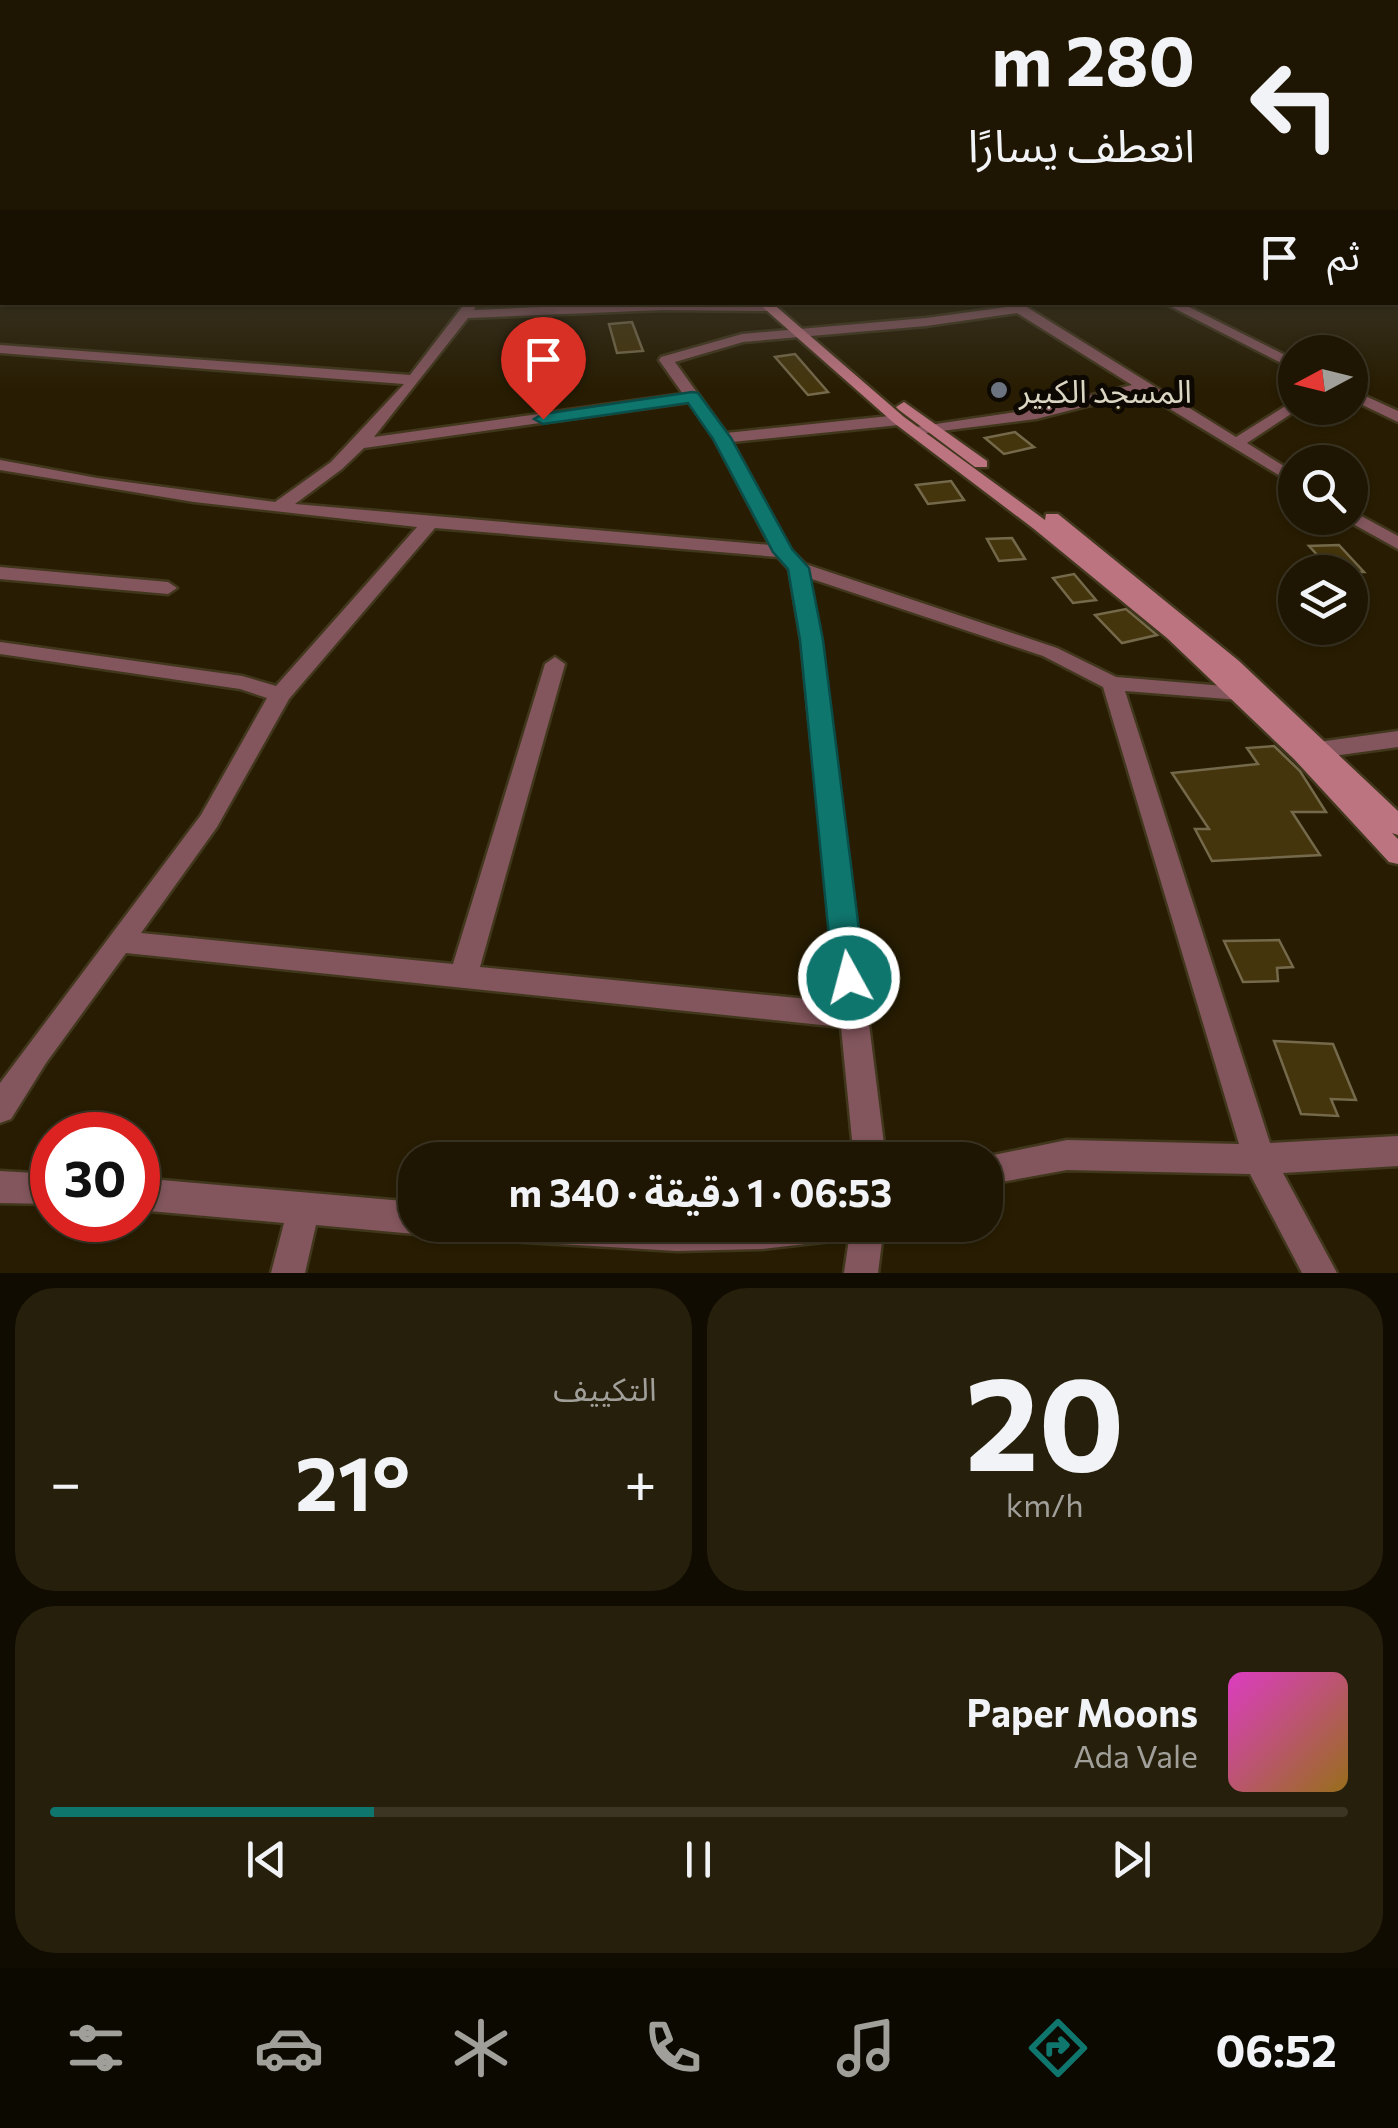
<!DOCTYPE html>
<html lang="ar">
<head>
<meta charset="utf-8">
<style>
  :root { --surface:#1e1602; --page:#261f0c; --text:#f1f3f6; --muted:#a19f99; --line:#3c3524; --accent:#0f766e }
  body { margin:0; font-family:Commissioner,"Noto Sans Arabic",sans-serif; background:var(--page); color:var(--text); direction:rtl; height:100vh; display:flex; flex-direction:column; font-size:38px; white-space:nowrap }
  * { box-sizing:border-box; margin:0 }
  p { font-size:32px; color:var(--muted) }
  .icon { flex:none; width:55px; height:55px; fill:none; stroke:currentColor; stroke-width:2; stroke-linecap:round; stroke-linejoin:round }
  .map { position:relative; height:1273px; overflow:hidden; direction:ltr }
  .side { display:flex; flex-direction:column; gap:15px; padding:15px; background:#100c01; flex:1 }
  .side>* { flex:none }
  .banner { position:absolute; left:0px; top:0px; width:1400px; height:305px; box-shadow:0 2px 8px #0004,0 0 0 2px var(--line); direction:rtl; background:#1e1602; color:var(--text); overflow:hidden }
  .needle { width:65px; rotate:263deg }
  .fabs { position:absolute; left:1278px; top:335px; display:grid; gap:20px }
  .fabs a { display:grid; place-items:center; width:90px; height:90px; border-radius:50%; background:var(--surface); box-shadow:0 2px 8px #0004,0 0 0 2px var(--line); font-size:50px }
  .speed { position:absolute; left:30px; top:1112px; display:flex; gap:20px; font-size:50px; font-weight:700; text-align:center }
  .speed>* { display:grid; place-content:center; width:130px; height:130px; border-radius:50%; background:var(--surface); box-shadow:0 2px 8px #0004,0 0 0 2px var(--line); line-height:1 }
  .speed .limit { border:15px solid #d22; background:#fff; color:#111 }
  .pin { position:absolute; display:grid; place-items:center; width:85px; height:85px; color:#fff; margin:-102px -42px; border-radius:50% 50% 50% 0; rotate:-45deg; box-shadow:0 0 10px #0007 }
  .pin .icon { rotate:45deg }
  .me { position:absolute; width:110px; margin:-55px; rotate:353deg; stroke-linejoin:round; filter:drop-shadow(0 0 8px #0008) }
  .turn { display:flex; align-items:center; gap:35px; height:210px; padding:0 40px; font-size:45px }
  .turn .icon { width:130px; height:130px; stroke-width:2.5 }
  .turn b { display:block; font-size:70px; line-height:85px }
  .then { display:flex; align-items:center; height:95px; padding:0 40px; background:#0003; gap:20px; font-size:38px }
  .big { font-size:75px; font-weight:700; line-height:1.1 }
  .side .widget { flex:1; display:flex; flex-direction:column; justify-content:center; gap:15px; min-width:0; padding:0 35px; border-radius:40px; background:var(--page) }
  .side .dial { align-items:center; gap:0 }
  .dial b { font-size:130px; line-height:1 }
  .song { display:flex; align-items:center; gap:30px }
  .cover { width:120px; height:120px; border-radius:15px; background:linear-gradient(135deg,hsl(310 70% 55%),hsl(40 70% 35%)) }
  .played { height:10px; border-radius:5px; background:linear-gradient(90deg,var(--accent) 25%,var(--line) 25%) }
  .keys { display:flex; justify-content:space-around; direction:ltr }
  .heat { display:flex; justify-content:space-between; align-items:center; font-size:55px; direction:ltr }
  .side .tiles { flex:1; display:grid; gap:15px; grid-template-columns:1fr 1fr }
  .widget:last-child { grid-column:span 2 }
  .trip { position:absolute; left:398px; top:1142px; width:605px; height:100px; border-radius:40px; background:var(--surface); box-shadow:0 2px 8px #0004,0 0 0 2px var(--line); font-weight:700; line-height:100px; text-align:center; direction:rtl }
  .dock { display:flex; height:160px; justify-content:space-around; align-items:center; background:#0c0901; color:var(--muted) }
  .dock .icon { width:70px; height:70px }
  .dock .on { color:var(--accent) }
  .dock b { font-size:45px; color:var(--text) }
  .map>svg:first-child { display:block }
  .building { fill:#44350c; stroke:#75694b; stroke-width:2.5 }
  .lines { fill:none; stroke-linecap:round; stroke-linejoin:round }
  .street-casing { stroke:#41371d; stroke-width:5 }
  .secondary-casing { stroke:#41371d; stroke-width:5 }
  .street { fill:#83565d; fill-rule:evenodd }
  .secondary { fill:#bc7481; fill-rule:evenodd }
  .route { fill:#0f766e; stroke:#0a4d48; stroke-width:2.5 }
  .worship-dot { fill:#6b7280; stroke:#0d0801; stroke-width:4 }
  .labels { text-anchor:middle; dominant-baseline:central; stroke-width:10; stroke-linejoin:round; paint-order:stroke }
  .far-poi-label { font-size:32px; fill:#dbd5c4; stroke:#0d0801; text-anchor:start }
</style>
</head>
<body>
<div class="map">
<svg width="1398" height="1273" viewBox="0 0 1398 1273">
  <rect width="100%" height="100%" fill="#281d02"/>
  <path class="building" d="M632,322L643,351L617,353L609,324Z
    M795,354L828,392L808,395L775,357Z
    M1015,432L1034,447L1004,454L985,438Z
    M951,481L964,500L928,504L916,485Z
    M1012,538L1025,559L999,561L987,539Z
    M1339,545L1364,572H1333L1309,546Z
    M1074,574L1096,600L1073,603L1053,578Z
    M1126,609L1157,635L1122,643L1095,615Z
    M1274,746L1300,771L1326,812H1292L1320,855L1212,861L1195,829H1209L1172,773L1258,764L1247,748Z
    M1279,940L1293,967L1277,968L1278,981L1243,982L1224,941Z
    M1274,1041L1333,1044L1356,1100L1331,1099L1338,1116L1301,1114Z"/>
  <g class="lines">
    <defs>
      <path id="street" d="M0,219H2V225H0Z
        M2,266V274L0,275V267Z
        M466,302H477L474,310L654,302L768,303L774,307L768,311L663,310L468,318L374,437L683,394L659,360L661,357L742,334L926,318L1007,307L1006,302L1025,306L1236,437L1295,400V408H1300L1247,443L1295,473V485L1142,392L1036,419L910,435V429L916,427L1036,409L1132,385L1017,313L926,326L743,342L675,362L726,433L899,415L907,420L899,425L732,442L791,550L805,564L1057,648L1116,677L1248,688L1251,693L1248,698L1240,700L1125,691L1270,1143L1398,1136V1166L1283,1173L1337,1273H1302L1250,1174L1067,1170L985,1185V1160L974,1159L1067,1140L1239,1144L1103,687L1043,656L809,578L821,640L886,1160H854L841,1027L126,953L46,1063L11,1119L0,1123V1083L201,815L267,698L240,689L0,654V642L242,676L276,686L417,527L194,502L0,470V460L97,478L275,502L331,462L404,384L0,353V345L410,375ZM689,402L714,438L770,545L295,504L342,469L364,448ZM435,528L778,557L789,569L801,640L838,1002L480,967L565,664L555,657L545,664L453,964L141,933L217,827L289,699Z
        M1162,302H1179L1295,360V370Z
        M1350,389L1398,411V422L1350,399Z
        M1350,510L1398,536V549L1344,519L1350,518Z
        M0,567L168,582L177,588L168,594L0,579Z
        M1398,731V747L1304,760L1296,758L1293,752L1296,746L1304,744Z
        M0,1171L52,1174V1204L0,1203Z
        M138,1178L415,1202V1225H428L426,1229L415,1234L316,1225L305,1273H271L284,1223L138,1210Z
        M492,1225H884L878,1273H844L849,1239L761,1249L677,1251L508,1241L496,1237Z"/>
      <path id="secondary" d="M757,302H771L904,417L1045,520L1046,514H1058L1239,661L1398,811V835L1392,833L1398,839V864L1389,862L1294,759L1167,638L1034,529L894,423Z
        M904,402L987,461V467H975L899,410L896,407Z"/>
    </defs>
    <use href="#street" class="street-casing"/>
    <use href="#secondary" class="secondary-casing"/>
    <use href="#street" class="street"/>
    <use href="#secondary" class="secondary"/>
  </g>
  <linearGradient id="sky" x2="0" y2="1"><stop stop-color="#161001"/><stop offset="0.54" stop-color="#424039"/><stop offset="1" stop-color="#424039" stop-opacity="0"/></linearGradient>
  <rect width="1398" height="390" fill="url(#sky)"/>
  <path class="route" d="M692,392L698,393L731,438L792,549L809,568L823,640L865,978L860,987L849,991L838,987L833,978L800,640L788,569L773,552L713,439L688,403L543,424L534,419L543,414Z"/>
  <circle class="worship-dot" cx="999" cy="390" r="10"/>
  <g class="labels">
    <g class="far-poi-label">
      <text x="1019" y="390">المسجد الكبير</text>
    </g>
  </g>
</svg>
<div class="fabs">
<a><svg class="needle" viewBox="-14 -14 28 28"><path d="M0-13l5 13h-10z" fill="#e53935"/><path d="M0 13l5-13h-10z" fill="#a19f99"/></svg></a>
<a><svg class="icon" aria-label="search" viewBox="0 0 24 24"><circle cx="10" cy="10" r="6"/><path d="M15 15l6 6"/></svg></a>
<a><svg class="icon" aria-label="layers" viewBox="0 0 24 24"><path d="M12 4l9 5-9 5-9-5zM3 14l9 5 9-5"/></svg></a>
</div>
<div class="speed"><div class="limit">30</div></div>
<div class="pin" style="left:543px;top:419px;background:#d93025"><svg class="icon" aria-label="arrive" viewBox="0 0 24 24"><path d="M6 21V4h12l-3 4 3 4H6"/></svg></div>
<svg class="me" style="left:849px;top:978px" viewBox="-20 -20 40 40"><circle r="17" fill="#0f766e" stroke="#fff" stroke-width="3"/><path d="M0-11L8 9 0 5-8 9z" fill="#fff"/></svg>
<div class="trip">06:53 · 1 دقيقة · 340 m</div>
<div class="banner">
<div class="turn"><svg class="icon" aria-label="left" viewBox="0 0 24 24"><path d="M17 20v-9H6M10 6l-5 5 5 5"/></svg><div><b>280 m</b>انعطف يسارًا</div></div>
<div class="then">ثم<svg class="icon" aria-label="arrive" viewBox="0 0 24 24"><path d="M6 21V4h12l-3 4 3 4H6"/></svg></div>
</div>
</div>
<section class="side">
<div class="tiles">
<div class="widget dial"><b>20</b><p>km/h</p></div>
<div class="widget"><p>التكييف</p>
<div class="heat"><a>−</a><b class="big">21°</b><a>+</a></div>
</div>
<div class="widget">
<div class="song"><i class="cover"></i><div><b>Paper Moons</b><p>Ada Vale</p></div></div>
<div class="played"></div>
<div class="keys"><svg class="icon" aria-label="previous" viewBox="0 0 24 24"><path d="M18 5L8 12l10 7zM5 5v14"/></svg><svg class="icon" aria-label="pause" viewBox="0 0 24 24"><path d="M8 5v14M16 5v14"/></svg><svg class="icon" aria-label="next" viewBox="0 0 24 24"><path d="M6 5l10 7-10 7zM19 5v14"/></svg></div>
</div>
</div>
</section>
<nav class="dock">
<b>06:52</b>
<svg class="icon on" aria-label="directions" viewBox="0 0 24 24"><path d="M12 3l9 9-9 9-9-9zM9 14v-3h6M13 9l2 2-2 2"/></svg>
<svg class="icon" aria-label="music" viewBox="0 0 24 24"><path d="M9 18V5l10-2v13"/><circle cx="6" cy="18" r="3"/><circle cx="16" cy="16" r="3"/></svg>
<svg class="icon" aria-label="phone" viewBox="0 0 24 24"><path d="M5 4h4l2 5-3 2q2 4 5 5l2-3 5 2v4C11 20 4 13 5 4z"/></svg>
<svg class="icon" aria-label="climate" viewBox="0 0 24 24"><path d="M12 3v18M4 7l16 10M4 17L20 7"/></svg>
<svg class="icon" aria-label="car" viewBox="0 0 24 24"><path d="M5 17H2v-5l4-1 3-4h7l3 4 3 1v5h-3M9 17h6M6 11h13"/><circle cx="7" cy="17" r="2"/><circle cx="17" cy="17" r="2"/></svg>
<svg class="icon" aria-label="filters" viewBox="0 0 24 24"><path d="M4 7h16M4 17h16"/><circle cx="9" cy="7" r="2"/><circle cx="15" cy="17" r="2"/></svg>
</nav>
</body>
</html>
